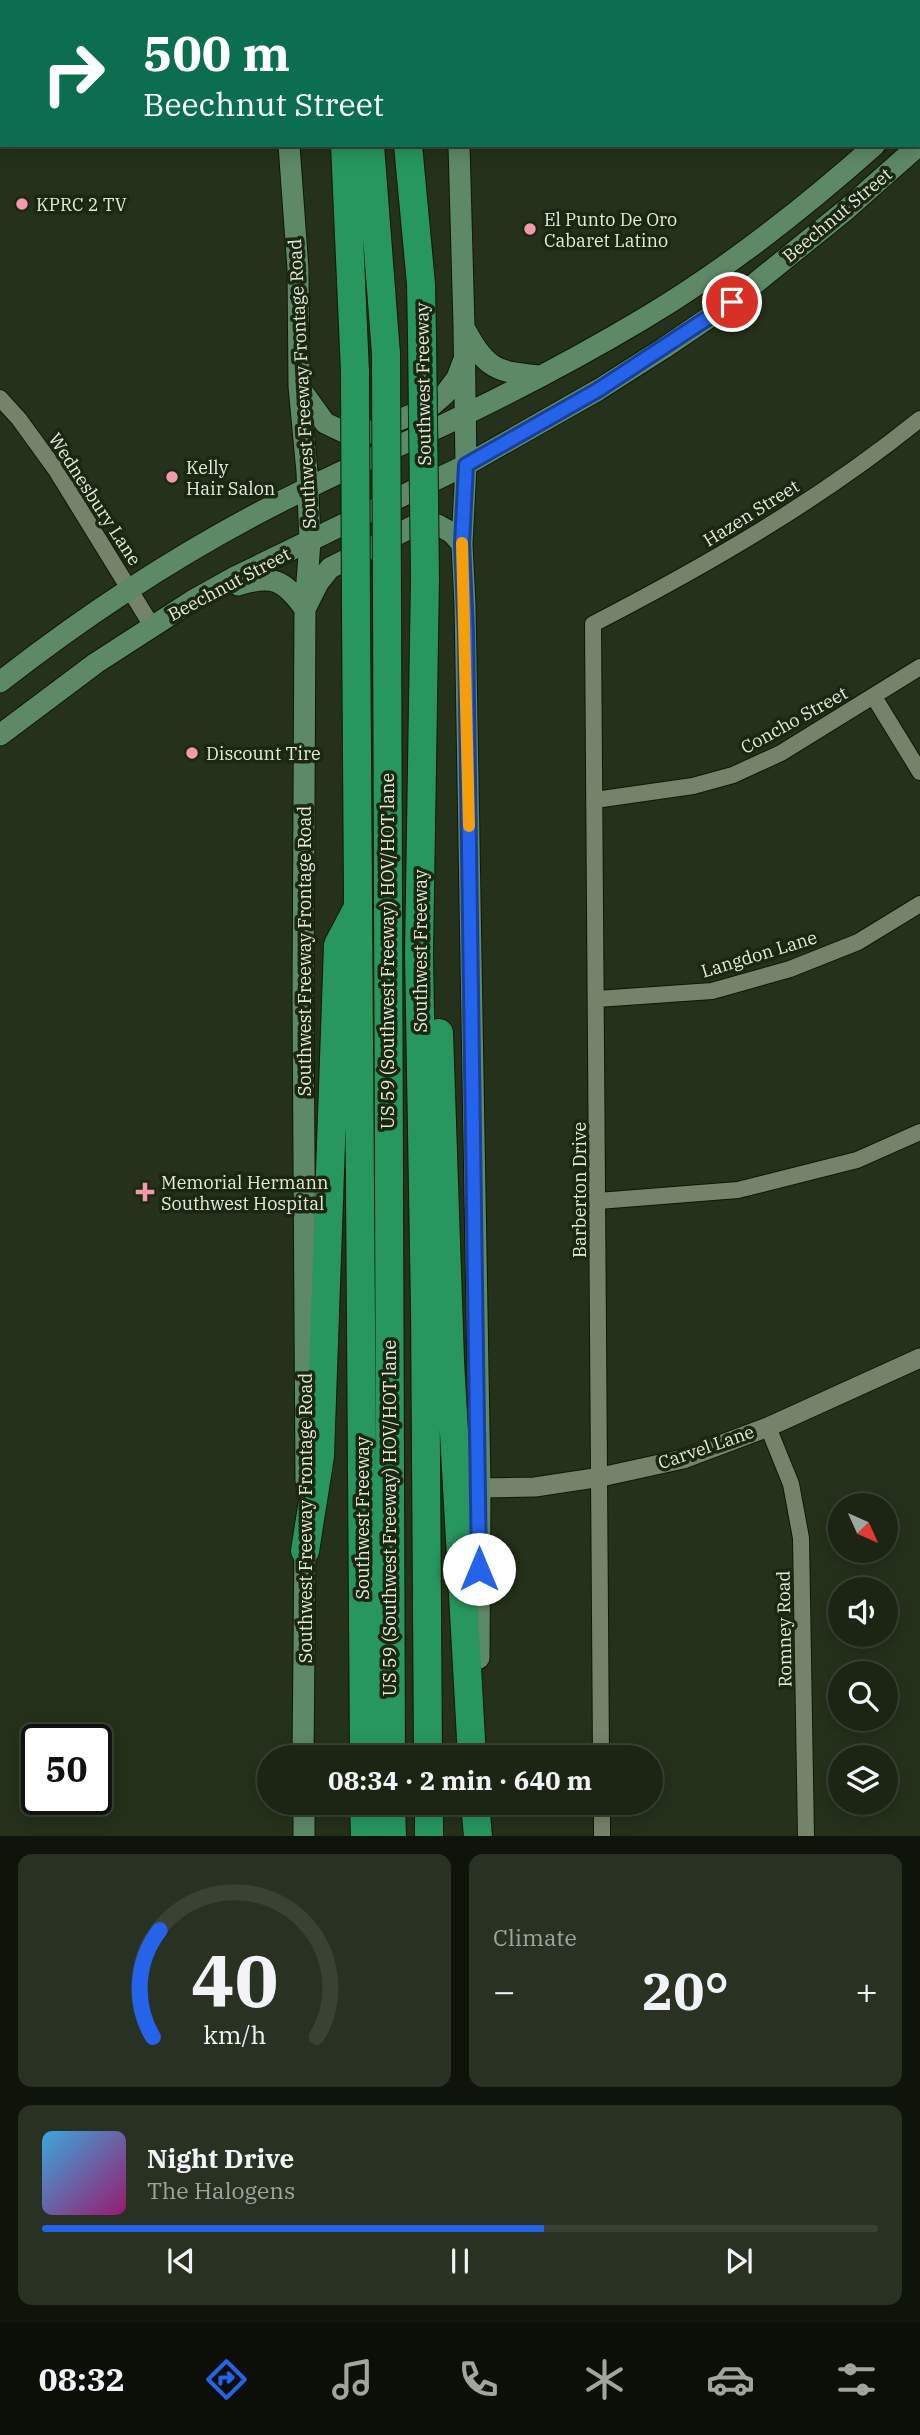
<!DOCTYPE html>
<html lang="en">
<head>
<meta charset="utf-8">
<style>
  :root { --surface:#1c2514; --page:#293122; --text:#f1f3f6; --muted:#a0a5a0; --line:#3a4234; --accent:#2563eb }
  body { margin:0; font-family:"IBM Plex Serif",serif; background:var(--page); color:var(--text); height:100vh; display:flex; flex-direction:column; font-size:26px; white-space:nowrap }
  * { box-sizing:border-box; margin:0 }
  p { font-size:23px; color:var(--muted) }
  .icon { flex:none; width:38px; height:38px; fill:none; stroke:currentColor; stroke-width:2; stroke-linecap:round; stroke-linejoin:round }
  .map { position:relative; height:1836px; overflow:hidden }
  .drawer { display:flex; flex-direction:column; gap:18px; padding:18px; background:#0f140b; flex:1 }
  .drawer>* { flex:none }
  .hud { position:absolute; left:0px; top:0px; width:920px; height:147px; box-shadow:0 4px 18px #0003,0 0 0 2px var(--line); background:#0b6e4f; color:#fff; overflow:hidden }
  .needle { width:46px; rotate:135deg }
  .fabs { position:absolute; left:828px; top:1493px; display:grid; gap:14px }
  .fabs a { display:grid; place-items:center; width:70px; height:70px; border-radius:50%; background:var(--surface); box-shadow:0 4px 18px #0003,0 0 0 2px var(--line); font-size:35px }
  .speed { position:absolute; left:21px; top:1724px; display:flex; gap:14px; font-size:35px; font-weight:700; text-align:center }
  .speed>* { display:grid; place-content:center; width:91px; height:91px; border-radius:50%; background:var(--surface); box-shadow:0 4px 18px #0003,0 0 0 2px var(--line); line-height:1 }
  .speed .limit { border:4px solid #111; border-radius:10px; background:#fff; color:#111 }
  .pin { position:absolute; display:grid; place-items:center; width:60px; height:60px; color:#fff; margin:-30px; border:4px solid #fff; border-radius:50%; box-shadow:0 2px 7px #0007 }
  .me { position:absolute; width:77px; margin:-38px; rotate:0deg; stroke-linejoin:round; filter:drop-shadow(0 0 5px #0008) }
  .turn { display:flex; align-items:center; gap:24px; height:147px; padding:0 28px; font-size:32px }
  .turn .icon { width:91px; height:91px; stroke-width:2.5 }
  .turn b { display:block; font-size:49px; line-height:60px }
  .big { font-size:52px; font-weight:800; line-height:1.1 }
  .drawer .card { flex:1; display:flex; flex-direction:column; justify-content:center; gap:10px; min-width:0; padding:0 24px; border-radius:14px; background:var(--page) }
  .drawer .dial { align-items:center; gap:0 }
  .dial svg { height:182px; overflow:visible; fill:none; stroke:var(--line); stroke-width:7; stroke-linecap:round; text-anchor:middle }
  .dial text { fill:var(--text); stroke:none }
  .song { display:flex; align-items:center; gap:21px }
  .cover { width:84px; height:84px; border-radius:10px; background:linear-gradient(135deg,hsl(200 70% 55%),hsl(320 70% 35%)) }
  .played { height:7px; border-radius:4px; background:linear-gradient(90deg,var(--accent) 60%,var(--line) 60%) }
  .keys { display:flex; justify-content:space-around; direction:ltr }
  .heat { display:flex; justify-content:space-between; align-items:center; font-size:38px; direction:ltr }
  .drawer .tiles { flex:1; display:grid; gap:18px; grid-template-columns:1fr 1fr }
  .card:last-child { grid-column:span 2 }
  .trip { position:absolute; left:257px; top:1745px; width:406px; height:70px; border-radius:35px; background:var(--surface); box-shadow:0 4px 18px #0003,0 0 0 2px var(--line); font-weight:800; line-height:70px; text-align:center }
  .dock { display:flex; height:112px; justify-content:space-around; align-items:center; background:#0b0f08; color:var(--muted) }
  .dock .icon { width:49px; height:49px }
  .dock .on { color:var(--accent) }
  .dock b { font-size:32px; color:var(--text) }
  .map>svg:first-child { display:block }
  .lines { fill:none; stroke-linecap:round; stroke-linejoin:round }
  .minor-casing { stroke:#0e1805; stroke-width:18 }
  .tertiary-casing { stroke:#0e1805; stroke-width:21 }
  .secondary-casing { stroke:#0e1805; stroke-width:23 }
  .motorway-casing { stroke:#0e1805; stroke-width:30 }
  .minor { stroke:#76836b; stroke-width:16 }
  .tertiary { stroke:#76836b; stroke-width:19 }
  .secondary { stroke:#5e8967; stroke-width:21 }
  .motorway { stroke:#27975f; stroke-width:28 }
  .motorway-bridge-casing { stroke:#0e1805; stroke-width:30; stroke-linecap:butt }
  .motorway-bridge { stroke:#27975f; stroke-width:28 }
  .route-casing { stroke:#184099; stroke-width:18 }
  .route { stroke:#2563eb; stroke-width:12 }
  .slow { stroke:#f59e0b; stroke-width:12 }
  .poi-dot { fill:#f29aac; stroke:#1c2712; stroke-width:2.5 }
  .labels { text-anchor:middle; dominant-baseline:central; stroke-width:7; stroke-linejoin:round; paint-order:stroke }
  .poi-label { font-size:18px; fill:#e3ebdd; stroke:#1c2712; text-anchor:start }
  .street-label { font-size:18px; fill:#e3ebdd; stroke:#1c2712 }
</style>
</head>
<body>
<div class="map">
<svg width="920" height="1837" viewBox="0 0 920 1837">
  <rect width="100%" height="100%" fill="#25311b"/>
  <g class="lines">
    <defs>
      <path id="minor" d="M0,398L19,419L56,470L152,626
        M874,697L920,772
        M595,800L693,786L733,775L781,753L920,667
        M597,999L712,991L790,969L858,942L920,904
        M598,1201L738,1190L857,1160L920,1132
        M768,1427L791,1484L801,1538L806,1837
        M601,1757L593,624C707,565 820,500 920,419
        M602,1802V1837"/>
      <path id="tertiary" d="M480,1488L535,1487L601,1477L683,1459L768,1427L920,1358"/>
      <path id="secondary" d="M276,0V2
        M443,0V2
        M919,105L920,104
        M289,145L298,269L299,386L307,472L310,541L305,609L303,997L306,1482
        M459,145L464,326L466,465L462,544L465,605L480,1488L479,1658
        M466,331C486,369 497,372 539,376
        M300,388L325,423L346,433L366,434L430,407L445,394L457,378L463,362
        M238,585C273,574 284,580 305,609L318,583L330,568L418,524L438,525L452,533L462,544
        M0,682C96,607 198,541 308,488C360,462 414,440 466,414C526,385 586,353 643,319C727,269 802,210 875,145
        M0,735L96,663L192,601L235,577L466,465L598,390L664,348L732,302L847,209L919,145
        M303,1757L305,1539
        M304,1802V1837"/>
      <path id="motorway" d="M332,0V2
        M357,0V2
        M395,0V2
        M345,145L355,372
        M370,145L386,354
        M408,145L421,284L422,337
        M425,578L419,954L425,1309L428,1757
        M387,598L391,1757
        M356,615L364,1757
        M439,1033L450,1360L472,1757
        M305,1551L320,1456L338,945L357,909
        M364,1802L365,1837
        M391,1802L392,1837
        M429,1802V1837
        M475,1802L478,1837"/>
    </defs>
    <use href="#minor" class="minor-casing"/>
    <use href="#tertiary" class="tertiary-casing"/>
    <use href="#secondary" class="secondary-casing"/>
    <use href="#motorway" class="motorway-casing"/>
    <use href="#minor" class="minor"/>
    <use href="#tertiary" class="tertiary"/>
    <use href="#secondary" class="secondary"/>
    <use href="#motorway" class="motorway"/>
    <defs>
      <path id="motorway-bridge" d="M422,337L425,578
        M386,354L387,598
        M355,372L356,615"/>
    </defs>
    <use href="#motorway-bridge" class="motorway-bridge-casing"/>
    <use href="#motorway-bridge" class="motorway-bridge"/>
  </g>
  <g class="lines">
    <defs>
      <path id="route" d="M479,1569L466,632L462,544L466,465L598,390L732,302"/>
    </defs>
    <use href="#route" class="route-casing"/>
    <use href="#route" class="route"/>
    <path class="slow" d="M462,543L469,826"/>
  </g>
  <g class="poi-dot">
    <circle cx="22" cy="204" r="7"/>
    <circle cx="530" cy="229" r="7"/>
    <circle cx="172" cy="477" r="7"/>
    <circle cx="192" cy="753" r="7"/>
    <path d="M141.5 1181.5h7v7h7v7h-7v7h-7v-7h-7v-7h7z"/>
  </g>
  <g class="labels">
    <g class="poi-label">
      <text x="36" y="204">KPRC 2 TV</text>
      <text x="544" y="219">El Punto De Oro<tspan x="544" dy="21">Cabaret Latino</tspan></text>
      <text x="186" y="467">Kelly<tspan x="186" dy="21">Hair Salon</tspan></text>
      <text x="206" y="753">Discount Tire</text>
      <text x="161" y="1182">Memorial Hermann<tspan x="161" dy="21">Southwest Hospital</tspan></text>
    </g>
    <g class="street-label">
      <text transform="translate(837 215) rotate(-40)">Beechnut Street</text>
      <text transform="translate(302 384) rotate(-93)">Southwest Freeway Frontage Road</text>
      <text transform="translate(423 384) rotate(-91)">Southwest Freeway</text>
      <text transform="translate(95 499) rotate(57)">Wednesbury Lane</text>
      <text transform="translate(751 513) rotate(-32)">Hazen Street</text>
      <text transform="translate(229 584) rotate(-28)">Beechnut Street</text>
      <text transform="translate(794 720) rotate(-29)">Concho Street</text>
      <text transform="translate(304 951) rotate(-90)">Southwest Freeway Frontage Road</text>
      <text transform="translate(387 951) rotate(-90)">US 59 (Southwest Freeway) HOV/HOT lane</text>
      <text transform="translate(420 951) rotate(-90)">Southwest Freeway</text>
      <text transform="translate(759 954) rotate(-17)">Langdon Lane</text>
      <text transform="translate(579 1190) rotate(-90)">Barberton Drive</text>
      <text transform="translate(706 1447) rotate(-19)">Carvel Lane</text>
      <text transform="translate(305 1518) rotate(-90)">Southwest Freeway Frontage Road</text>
      <text transform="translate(362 1518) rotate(-90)">Southwest Freeway</text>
      <text transform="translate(389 1518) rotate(-90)">US 59 (Southwest Freeway) HOV/HOT lane</text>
      <text transform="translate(784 1629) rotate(-91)">Romney Road</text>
    </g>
  </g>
</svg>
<div class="fabs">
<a><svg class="needle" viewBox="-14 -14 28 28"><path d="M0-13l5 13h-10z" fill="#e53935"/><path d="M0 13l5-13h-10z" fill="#a0a5a0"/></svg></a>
<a><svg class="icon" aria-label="sound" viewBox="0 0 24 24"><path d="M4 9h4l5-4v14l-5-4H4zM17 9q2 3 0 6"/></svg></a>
<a><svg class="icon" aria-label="search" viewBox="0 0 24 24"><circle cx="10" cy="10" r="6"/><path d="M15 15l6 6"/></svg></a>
<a><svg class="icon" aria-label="layers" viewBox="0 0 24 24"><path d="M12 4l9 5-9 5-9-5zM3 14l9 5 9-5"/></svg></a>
</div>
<div class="speed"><div class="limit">50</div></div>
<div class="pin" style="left:732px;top:302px;background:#d93025"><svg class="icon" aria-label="arrive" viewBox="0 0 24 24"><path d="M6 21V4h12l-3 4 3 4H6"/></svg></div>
<svg class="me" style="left:479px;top:1569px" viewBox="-20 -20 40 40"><circle r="19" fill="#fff"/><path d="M0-13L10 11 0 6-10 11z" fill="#2563eb"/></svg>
<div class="trip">08:34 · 2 min · 640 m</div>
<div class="hud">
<div class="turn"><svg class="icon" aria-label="right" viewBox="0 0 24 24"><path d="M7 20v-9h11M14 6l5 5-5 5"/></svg><div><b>500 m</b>Beechnut Street</div></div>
</div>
</div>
<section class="drawer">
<div class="tiles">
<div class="card dial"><svg viewBox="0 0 100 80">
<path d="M14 69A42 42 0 1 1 86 69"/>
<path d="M14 69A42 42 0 0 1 17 22" stroke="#2563eb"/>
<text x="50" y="56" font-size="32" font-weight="700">40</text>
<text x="50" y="72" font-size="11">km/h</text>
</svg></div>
<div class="card"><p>Climate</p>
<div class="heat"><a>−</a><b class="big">20°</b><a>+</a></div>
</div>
<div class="card">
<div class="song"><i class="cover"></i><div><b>Night Drive</b><p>The Halogens</p></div></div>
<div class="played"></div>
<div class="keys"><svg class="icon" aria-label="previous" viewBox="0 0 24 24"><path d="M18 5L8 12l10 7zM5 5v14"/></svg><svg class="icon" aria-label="pause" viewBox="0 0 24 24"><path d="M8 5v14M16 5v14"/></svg><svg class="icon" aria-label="next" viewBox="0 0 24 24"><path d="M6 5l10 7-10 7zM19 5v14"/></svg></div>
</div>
</div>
</section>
<nav class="dock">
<b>08:32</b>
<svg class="icon on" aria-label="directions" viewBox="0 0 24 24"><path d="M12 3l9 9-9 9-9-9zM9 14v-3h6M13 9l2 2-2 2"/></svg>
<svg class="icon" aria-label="music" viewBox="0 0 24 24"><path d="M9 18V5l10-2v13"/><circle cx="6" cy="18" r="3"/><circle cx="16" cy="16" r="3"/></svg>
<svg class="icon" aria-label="phone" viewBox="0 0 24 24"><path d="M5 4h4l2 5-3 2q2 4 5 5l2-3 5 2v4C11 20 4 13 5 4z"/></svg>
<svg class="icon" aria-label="climate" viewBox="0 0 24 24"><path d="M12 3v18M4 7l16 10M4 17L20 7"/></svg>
<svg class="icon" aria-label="car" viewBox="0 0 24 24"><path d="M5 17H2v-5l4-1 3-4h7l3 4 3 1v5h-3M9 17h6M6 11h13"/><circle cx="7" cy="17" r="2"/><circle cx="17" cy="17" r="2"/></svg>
<svg class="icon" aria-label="filters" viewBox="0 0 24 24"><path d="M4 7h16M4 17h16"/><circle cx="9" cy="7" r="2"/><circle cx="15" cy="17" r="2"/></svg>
</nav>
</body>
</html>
